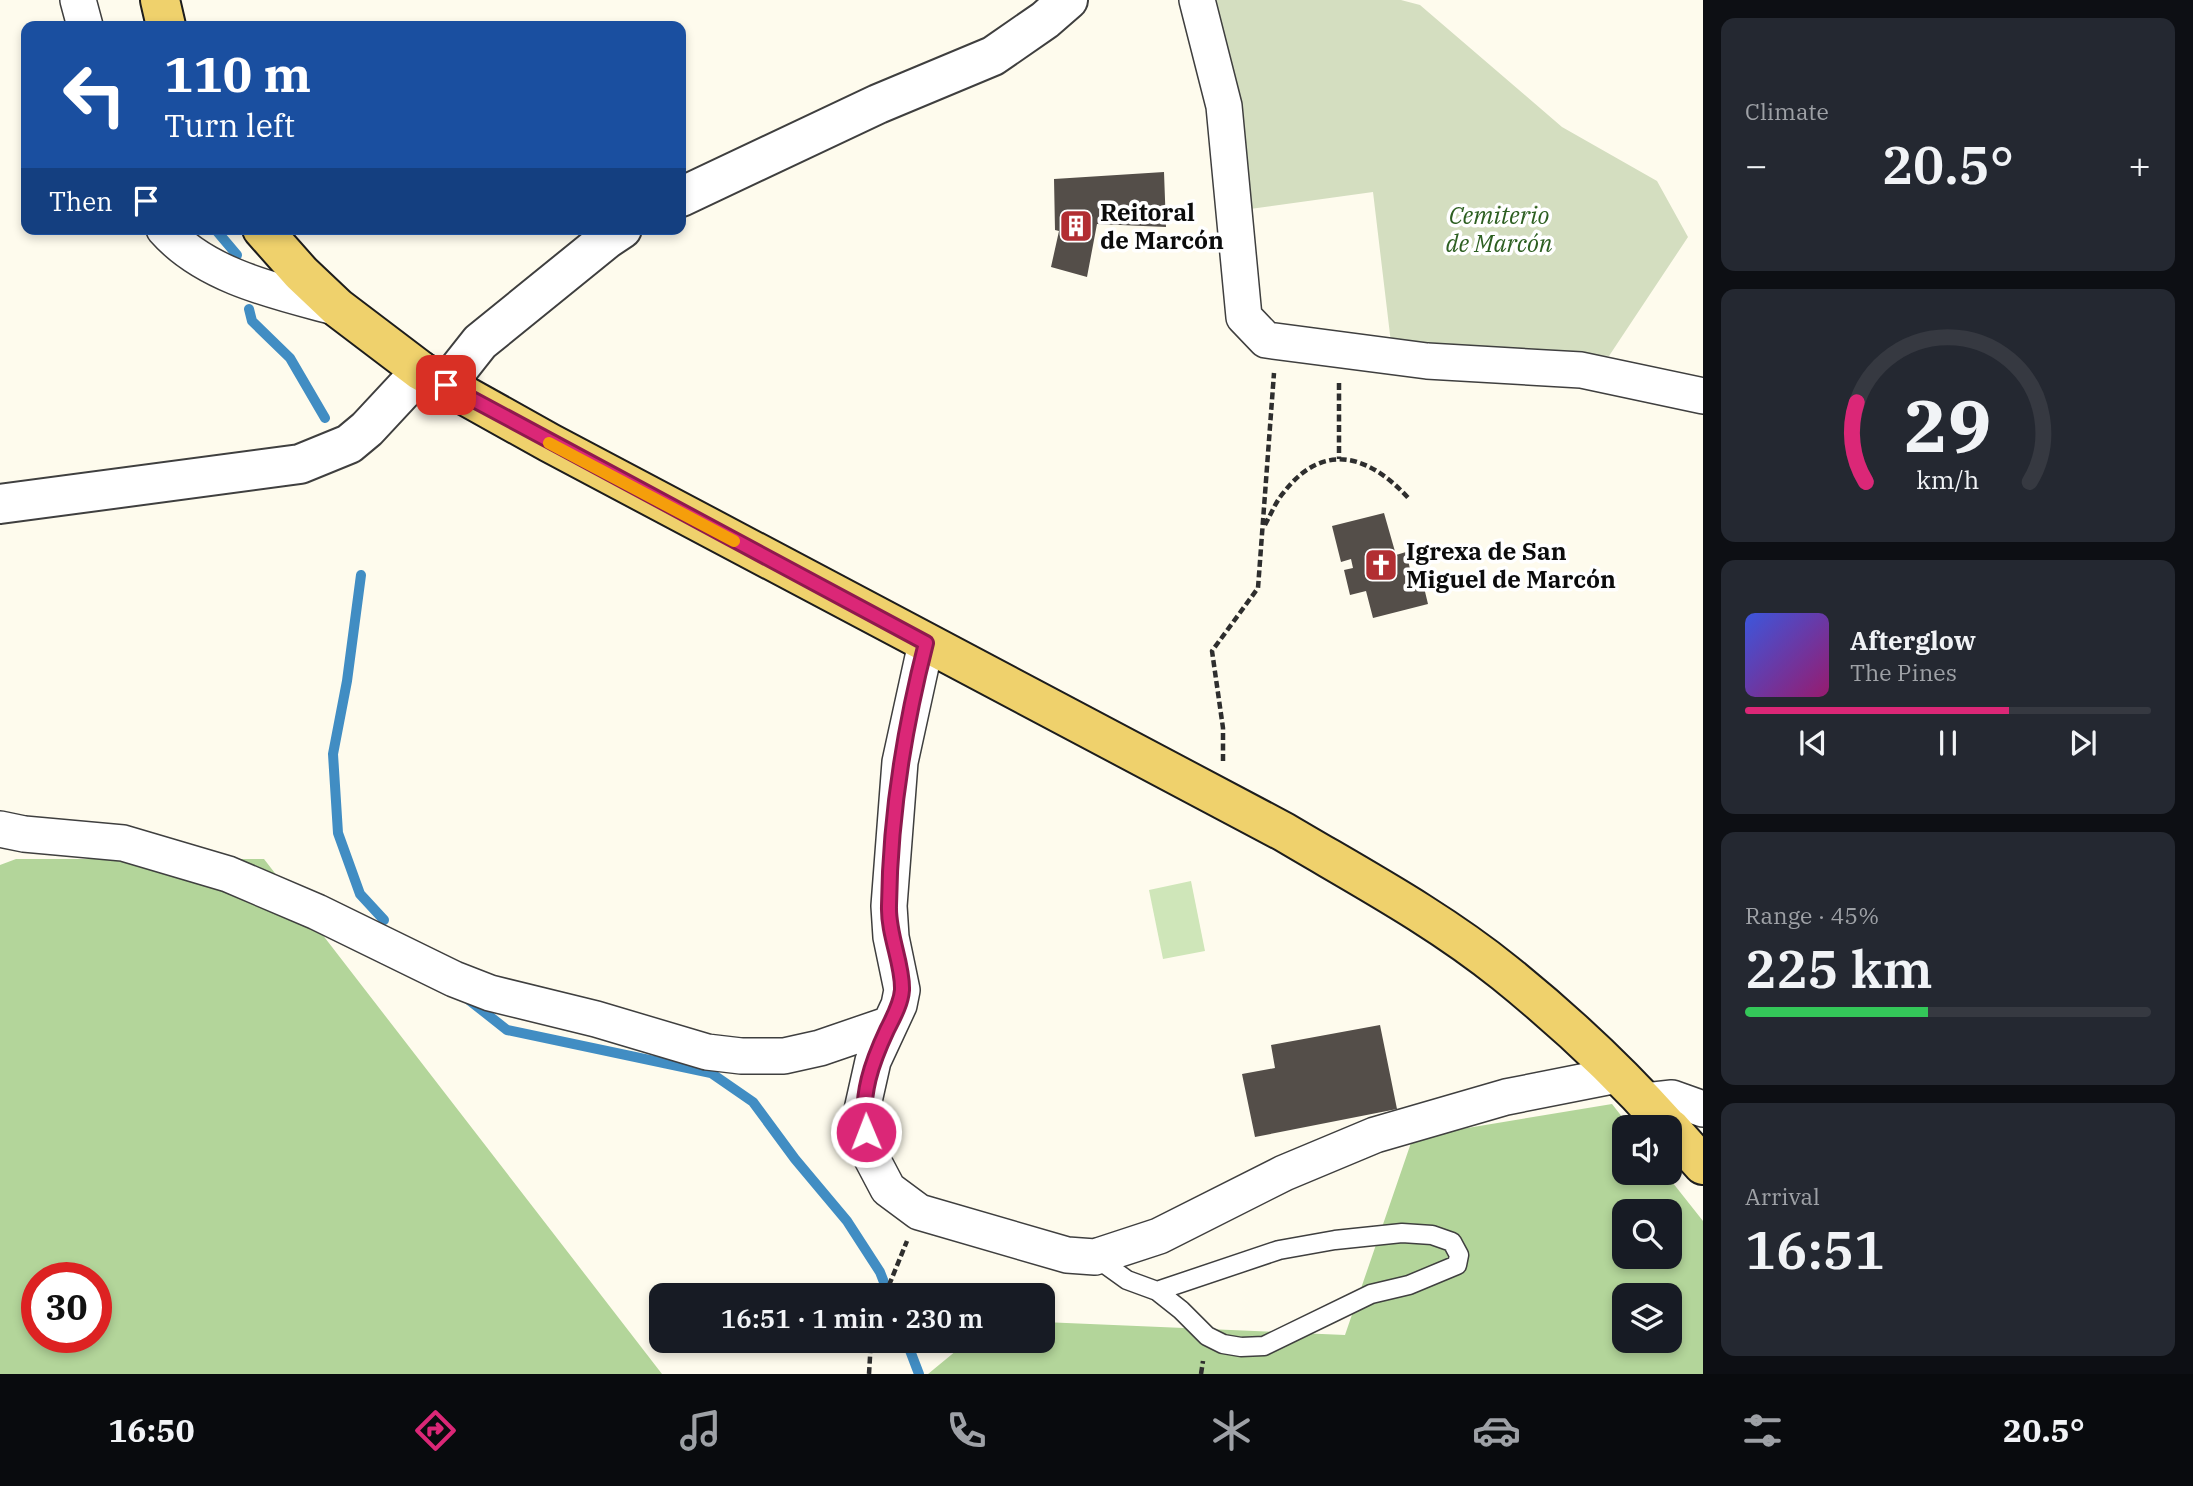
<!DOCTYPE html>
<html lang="en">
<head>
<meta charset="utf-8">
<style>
  :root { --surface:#171b24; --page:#242831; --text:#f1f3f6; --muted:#9ea1a6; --line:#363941; --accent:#db2777 }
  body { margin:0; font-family:"IBM Plex Serif",serif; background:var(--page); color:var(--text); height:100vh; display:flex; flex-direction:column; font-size:26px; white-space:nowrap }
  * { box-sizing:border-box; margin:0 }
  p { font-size:23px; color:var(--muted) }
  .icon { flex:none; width:38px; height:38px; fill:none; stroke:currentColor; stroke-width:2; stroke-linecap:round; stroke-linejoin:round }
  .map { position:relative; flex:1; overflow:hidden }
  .details { display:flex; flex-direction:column; gap:18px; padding:18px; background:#0d0f14; width:490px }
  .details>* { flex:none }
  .top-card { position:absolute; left:21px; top:21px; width:665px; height:214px; border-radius:14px; box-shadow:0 4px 10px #0003; background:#1a4fa0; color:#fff; overflow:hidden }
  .fabs { position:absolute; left:1612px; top:1115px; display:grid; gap:14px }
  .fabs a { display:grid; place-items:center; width:70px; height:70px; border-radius:14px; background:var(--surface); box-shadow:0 4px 10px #0003; font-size:35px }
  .speed { position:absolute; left:21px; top:1262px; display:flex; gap:14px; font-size:35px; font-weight:700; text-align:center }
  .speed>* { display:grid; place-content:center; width:91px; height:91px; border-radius:50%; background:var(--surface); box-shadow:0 4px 10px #0003; line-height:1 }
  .speed .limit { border:10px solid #d22; background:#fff; color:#111 }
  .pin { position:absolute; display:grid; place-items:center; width:60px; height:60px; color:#fff; margin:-30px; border-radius:14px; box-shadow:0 4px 10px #0006 }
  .me { position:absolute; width:77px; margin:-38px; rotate:359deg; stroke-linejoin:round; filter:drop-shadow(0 0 5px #0008) }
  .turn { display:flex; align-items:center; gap:24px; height:147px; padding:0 28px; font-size:32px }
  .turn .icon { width:91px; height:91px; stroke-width:2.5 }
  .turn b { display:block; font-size:49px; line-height:60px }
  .then { display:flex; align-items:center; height:66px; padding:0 28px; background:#0003; gap:14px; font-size:26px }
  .big { font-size:52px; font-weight:600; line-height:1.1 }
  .details .widget { flex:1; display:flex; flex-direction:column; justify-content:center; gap:10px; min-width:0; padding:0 24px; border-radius:14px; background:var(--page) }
  .details .dial { align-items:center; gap:0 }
  .dial svg { height:182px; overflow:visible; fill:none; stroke:var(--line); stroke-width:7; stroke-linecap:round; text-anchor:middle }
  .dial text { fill:var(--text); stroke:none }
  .song { display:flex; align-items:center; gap:21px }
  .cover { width:84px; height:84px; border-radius:10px; background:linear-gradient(135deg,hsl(230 70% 55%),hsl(320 70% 35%)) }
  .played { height:7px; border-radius:4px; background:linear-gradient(90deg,var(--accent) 65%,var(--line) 65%) }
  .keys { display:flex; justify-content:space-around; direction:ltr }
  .heat { display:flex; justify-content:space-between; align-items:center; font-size:38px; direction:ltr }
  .charge { height:10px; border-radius:5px; background:linear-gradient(90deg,#34c759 45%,var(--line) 0) }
  .trip { position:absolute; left:649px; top:1283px; width:406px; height:70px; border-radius:14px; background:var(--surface); box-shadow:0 4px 10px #0003; font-weight:600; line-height:70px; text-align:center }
  .menu { display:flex; height:112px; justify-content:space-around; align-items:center; background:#090b0e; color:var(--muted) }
  .menu .icon { width:49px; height:49px }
  .menu .current { color:var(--accent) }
  .menu b { font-size:32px; color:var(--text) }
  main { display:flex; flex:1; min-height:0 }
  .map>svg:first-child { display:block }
  .green { fill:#cfe6b9 }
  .forest { fill:#b3d59a; fill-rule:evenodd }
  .cemetery { fill:#d4dec0 }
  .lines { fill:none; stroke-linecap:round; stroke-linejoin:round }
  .stream { stroke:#418dc3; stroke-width:10 }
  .building { fill:#544e49 }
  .service-casing { stroke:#3f3f3f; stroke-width:21 }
  .minor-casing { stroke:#3f3f3f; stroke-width:38 }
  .tertiary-casing { stroke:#3f3f3f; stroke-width:42 }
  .primary-casing { stroke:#1d1d1d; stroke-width:42 }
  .path { stroke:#2e2e2e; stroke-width:4.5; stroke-dasharray:7 3.5; stroke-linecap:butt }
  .service { stroke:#fff; stroke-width:18 }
  .minor { stroke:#fff; stroke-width:35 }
  .tertiary { stroke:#fff; stroke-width:38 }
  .primary { stroke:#efd16c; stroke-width:38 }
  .route-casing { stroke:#8e194d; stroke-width:18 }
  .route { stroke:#db2777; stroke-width:12 }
  .slow { stroke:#f59e0b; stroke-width:12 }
  .labels { text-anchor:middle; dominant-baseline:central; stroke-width:7; stroke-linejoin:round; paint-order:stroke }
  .poi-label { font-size:24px; font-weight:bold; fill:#0c0c0c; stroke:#fff; text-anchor:start }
  .park-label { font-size:24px; font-style:italic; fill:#2d5f21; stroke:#fff }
</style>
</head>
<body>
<main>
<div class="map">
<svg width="1703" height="1374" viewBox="0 0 1703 1374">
  <rect width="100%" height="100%" fill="#fefbed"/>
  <path class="green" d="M1191,881L1205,951L1163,959L1149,890Z"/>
  <path class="forest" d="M16,859H264L662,1374H0V865ZM37,1278H96V1337H37Z
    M1612,1104L1630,1127H1624V1172L1665,1173L1703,1221V1374H928L968,1341L1043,1340V1322L1345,1335L1413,1137ZM1624,1211H1670V1256H1624ZM1624,1295H1670V1340H1624Z"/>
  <path class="cemetery" d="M1216,0H1401L1420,5L1562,127L1657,181L1688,237L1609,356L1391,343L1373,192L1250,209Z"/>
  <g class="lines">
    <path class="stream" d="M215,229L237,255
      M249,309L252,321L290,358L325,418
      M361,575L347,681L333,754L338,833L360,894L384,920
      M469,1000L507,1030L711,1073L753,1102L795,1159L847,1221L880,1272L889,1295
      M906,1340L919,1374"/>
  </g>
  <path class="building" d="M1164,172L1166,227L1097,224L1087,277L1051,267L1059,231L1055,230L1054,179Z
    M1384,513L1396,555L1406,552L1411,573L1420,571L1428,604L1373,618L1366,591L1350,595L1344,570L1353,568L1351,559L1341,562L1332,526Z
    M1380,1025L1397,1109L1255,1137L1242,1074L1275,1068L1271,1045Z"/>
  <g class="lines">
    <defs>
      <path id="service" d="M1095,1257L1127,1280L1157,1291L1181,1310L1207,1336L1223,1344L1241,1347L1264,1346L1371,1294L1409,1285L1457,1265L1459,1255L1452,1242L1432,1235L1402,1233L1335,1240L1279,1250L1157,1291"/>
      <path id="minor" d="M78,0L85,26
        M1197,0L1224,106L1244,317L1266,340L1427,361L1581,370L1703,396
        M164,229C206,277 279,292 338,308
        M926,643L900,762L889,906L891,937L902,990L899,1005L873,1061L862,1110L869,1153L888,1189L919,1212L1067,1255L1095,1257L1159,1236L1284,1173L1375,1135L1506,1097L1617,1075
        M0,829L24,834L123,843L228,874L317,912L454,979L490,993L596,1019L707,1052L741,1056H784L820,1048L890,1024
        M1645,1101L1672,1098L1703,1109"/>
      <path id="tertiary" d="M681,197L878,104L993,56L1045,20L1068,0
        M446,385L480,342L607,239L622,229
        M0,504L300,464L349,444L367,429L421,371"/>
      <path id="primary" d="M160,0L166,26
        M262,229L301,273L338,308L421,371L550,443L1284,832C1358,876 1437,918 1505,973C1562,1019 1619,1072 1668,1127
        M1670,1128L1703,1165"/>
    </defs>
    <use href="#service" class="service-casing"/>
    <use href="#minor" class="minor-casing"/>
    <use href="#tertiary" class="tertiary-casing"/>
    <use href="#primary" class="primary-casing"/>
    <path class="path" d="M1339,383V459
      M1265,525C1271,514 1276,501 1284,492C1325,439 1372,457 1410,500
      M1223,761V728L1212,651L1258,588L1274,373
      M885,1295L907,1241
      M869,1374L871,1340
      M1201,1374L1203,1361"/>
    <use href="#service" class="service"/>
    <use href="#minor" class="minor"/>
    <use href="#tertiary" class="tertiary"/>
    <use href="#primary" class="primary"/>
  </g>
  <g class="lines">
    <defs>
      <path id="route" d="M446,385L926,643C904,729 890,817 889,906C888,935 903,964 902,990C901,1004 893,1018 887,1030C872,1062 860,1095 866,1132"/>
    </defs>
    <use href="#route" class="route-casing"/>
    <use href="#route" class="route"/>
    <path class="slow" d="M549,443L734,541"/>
  </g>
  <defs>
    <symbol id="building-square" viewBox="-11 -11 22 22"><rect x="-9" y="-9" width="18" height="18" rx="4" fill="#b22e32" stroke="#fff"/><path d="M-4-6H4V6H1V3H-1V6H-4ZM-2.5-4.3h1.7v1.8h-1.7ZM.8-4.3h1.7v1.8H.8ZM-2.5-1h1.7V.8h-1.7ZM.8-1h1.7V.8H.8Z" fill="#fff"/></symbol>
    <symbol id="church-square" viewBox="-11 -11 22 22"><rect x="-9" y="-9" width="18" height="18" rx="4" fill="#b22e32" stroke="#fff"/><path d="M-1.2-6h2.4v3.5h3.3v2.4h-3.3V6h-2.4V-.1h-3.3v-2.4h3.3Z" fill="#fff"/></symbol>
  </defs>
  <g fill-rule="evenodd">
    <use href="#building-square" x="1057" y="207" width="38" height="38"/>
    <use href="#church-square" x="1362" y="546" width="38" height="38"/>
  </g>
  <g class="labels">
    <g class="poi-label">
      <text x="1100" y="212">Reitoral<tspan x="1100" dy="28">de Marcón</tspan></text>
      <text x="1406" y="551">Igrexa de San<tspan x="1406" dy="28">Miguel de Marcón</tspan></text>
    </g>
    <g class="park-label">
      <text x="1499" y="215">Cemiterio<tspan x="1499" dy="28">de Marcón</tspan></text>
    </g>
  </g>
</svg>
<div class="fabs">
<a><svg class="icon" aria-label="sound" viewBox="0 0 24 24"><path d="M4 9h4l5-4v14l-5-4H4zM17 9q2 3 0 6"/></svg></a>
<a><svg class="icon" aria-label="search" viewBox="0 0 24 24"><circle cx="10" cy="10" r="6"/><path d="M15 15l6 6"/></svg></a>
<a><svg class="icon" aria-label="layers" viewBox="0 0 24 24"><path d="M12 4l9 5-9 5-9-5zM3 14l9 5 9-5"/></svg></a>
</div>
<div class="speed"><div class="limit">30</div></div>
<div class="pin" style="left:446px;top:385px;background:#d93025"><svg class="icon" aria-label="arrive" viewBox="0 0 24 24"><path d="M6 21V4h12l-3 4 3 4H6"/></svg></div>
<svg class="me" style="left:866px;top:1132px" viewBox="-20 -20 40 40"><circle r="17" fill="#db2777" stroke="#fff" stroke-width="3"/><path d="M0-11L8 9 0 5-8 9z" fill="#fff"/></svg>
<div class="trip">16:51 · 1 min · 230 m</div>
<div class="top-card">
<div class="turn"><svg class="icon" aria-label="left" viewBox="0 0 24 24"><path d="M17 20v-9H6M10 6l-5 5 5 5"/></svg><div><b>110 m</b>Turn left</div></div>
<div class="then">Then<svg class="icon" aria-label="arrive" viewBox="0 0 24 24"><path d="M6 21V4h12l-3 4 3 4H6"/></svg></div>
</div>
</div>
<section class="details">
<div class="widget"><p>Climate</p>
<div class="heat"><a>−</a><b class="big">20.5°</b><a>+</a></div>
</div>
<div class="widget dial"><svg viewBox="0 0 100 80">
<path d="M14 69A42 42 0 1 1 86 69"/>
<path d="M14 69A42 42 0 0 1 10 34" stroke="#db2777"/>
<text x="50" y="56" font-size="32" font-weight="700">29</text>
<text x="50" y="72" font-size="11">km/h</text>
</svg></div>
<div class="widget">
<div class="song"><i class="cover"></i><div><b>Afterglow</b><p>The Pines</p></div></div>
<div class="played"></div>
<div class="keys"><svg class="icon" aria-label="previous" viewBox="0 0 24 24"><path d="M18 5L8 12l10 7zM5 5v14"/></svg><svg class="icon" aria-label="pause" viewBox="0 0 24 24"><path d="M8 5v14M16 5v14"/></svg><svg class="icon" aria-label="next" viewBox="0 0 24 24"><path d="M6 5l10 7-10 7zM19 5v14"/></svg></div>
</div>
<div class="widget"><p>Range · 45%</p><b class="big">225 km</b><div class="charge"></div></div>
<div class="widget"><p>Arrival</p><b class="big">16:51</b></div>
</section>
</main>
<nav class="menu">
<b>16:50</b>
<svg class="icon current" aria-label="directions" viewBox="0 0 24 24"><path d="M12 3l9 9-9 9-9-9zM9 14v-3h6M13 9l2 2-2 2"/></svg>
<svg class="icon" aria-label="music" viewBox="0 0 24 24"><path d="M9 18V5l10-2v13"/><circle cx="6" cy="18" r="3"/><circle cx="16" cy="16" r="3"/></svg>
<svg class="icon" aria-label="phone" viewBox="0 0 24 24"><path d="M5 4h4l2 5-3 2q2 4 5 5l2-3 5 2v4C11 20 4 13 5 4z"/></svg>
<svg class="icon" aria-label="climate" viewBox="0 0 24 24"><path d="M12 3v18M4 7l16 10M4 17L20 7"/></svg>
<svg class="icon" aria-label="car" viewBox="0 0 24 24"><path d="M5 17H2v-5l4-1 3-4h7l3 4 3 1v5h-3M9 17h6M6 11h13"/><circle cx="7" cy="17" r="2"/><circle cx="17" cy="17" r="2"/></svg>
<svg class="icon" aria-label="filters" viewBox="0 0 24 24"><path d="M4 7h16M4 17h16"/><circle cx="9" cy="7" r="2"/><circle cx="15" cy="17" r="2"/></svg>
<b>20.5°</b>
</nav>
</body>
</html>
